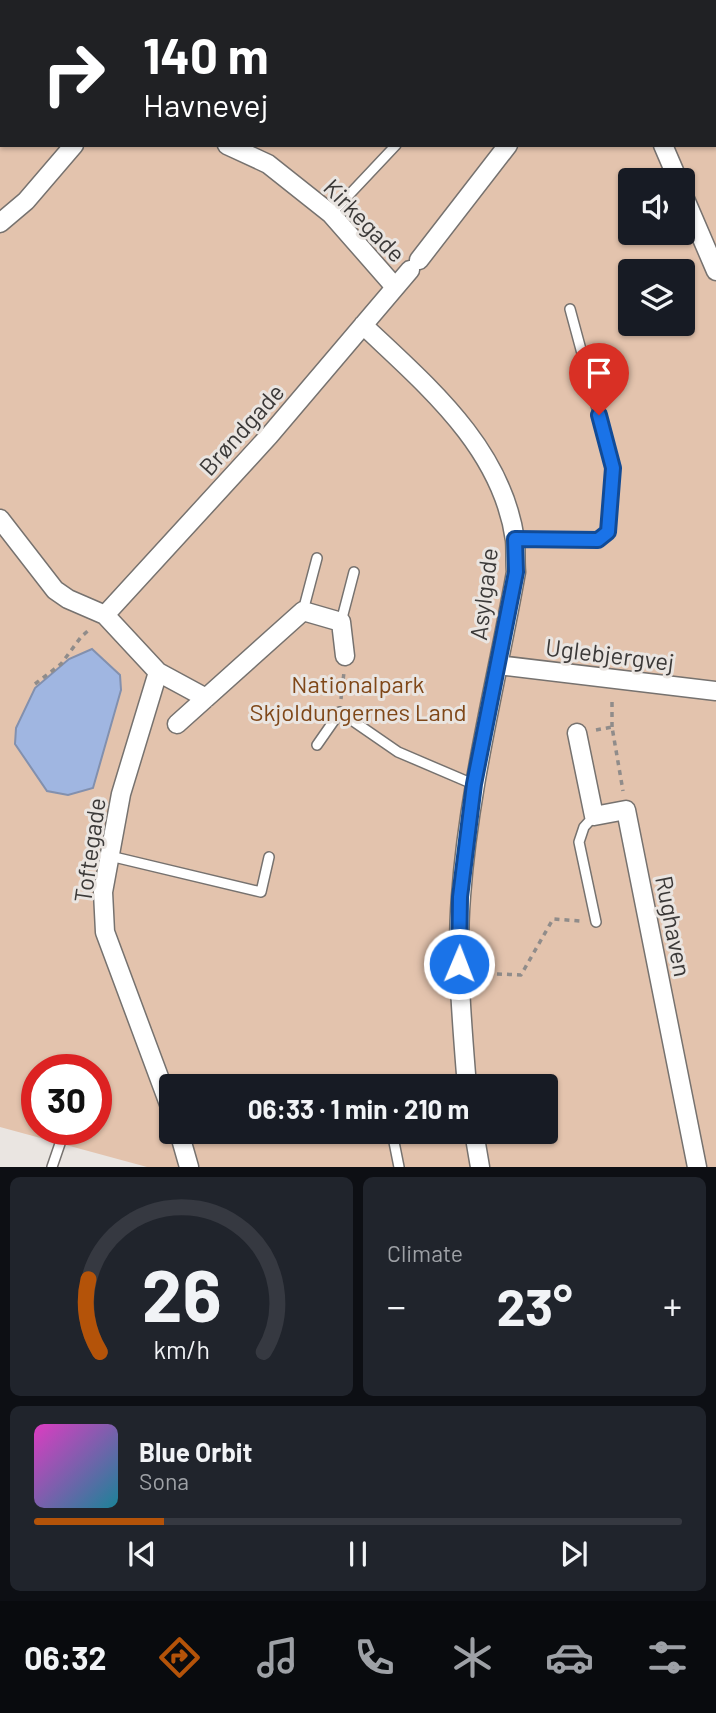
<!DOCTYPE html>
<html lang="en">
<head>
<meta charset="utf-8">
<style>
  :root { --surface:#171b24; --page:#20242c; --text:#f1f3f6; --muted:#9ea1a6; --line:#363941; --accent:#b45309 }
  body { margin:0; font-family:Barlow,sans-serif; background:var(--page); color:var(--text); height:100vh; display:flex; flex-direction:column; font-size:26px; white-space:nowrap }
  * { box-sizing:border-box; margin:0 }
  p { font-size:23px; color:var(--muted) }
  .icon { flex:none; width:38px; height:38px; fill:none; stroke:currentColor; stroke-width:2; stroke-linecap:round; stroke-linejoin:round }
  .map { position:relative; height:1167px; overflow:hidden }
  .sheet { display:flex; flex-direction:column; gap:10px; padding:10px; background:#0d0f14; flex:1 }
  .sheet>* { flex:none }
  .guide { position:absolute; left:0px; top:0px; width:718px; height:147px; box-shadow:0 2px 5px #0004; background:#202124; color:#fff; overflow:hidden }
  .tools { position:absolute; left:618px; top:168px; display:grid; gap:14px }
  .tools a { display:grid; place-items:center; width:77px; height:77px; border-radius:7px; background:var(--surface); box-shadow:0 2px 5px #0004; font-size:35px }
  .speed { position:absolute; left:21px; top:1054px; display:flex; gap:14px; font-size:35px; font-weight:700; text-align:center }
  .speed>* { display:grid; place-content:center; width:91px; height:91px; border-radius:50%; background:var(--surface); box-shadow:0 2px 5px #0004; line-height:1 }
  .speed .limit { border:10px solid #d22; background:#fff; color:#111 }
  .pin { position:absolute; display:grid; place-items:center; width:60px; height:60px; color:#fff; margin:-72px -30px; border-radius:50% 50% 50% 0; rotate:-45deg; box-shadow:0 0 7px #0007 }
  .pin .icon { rotate:45deg }
  .me { position:absolute; width:77px; margin:-38px; rotate:1deg; stroke-linejoin:round; filter:drop-shadow(0 0 5px #0008) }
  .turn { display:flex; align-items:center; gap:24px; height:147px; padding:0 28px; font-size:32px }
  .turn .icon { width:91px; height:91px; stroke-width:2.5 }
  .turn b { display:block; font-size:49px; line-height:60px }
  .big { font-size:52px; font-weight:700; line-height:1.1 }
  .sheet .tile { flex:1; display:flex; flex-direction:column; justify-content:center; gap:10px; min-width:0; padding:0 24px; border-radius:10px; background:var(--page) }
  .sheet .dial { align-items:center; gap:0 }
  .dial svg { height:182px; overflow:visible; fill:none; stroke:var(--line); stroke-width:7; stroke-linecap:round; text-anchor:middle }
  .dial text { fill:var(--text); stroke:none }
  .song { display:flex; align-items:center; gap:21px }
  .cover { width:84px; height:84px; border-radius:10px; background:linear-gradient(135deg,hsl(310 70% 55%),hsl(190 70% 35%)) }
  .played { height:7px; border-radius:4px; background:linear-gradient(90deg,var(--accent) 20%,var(--line) 20%) }
  .keys { display:flex; justify-content:space-around; direction:ltr }
  .heat { display:flex; justify-content:space-between; align-items:center; font-size:38px; direction:ltr }
  .sheet .tiles { flex:1; display:grid; gap:10px; grid-template-columns:1fr 1fr }
  .tile:last-child { grid-column:span 2 }
  .trip { position:absolute; left:159px; top:1074px; width:399px; height:70px; border-radius:7px; background:var(--surface); box-shadow:0 2px 5px #0004; font-weight:700; line-height:70px; text-align:center }
  .menu { display:flex; height:112px; justify-content:space-around; align-items:center; background:#090b0e; color:var(--muted) }
  .menu .icon { width:49px; height:49px }
  .menu .on { color:var(--accent) }
  .menu b { font-size:32px; color:var(--text) }
  .map>svg:first-child { display:block }
  .green { fill:#e3c3ad; fill-rule:evenodd }
  .water { fill:#a0b6e1; stroke:#8290ae; stroke-width:2 }
  .lines { fill:none; stroke-linecap:round; stroke-linejoin:round }
  .service-casing { stroke:#76726f; stroke-width:12 }
  .minor-casing { stroke:#76726f; stroke-width:21 }
  .path { stroke:#908c8a; stroke-width:3.5; stroke-dasharray:5 5; stroke-linecap:butt }
  .service { stroke:#fff; stroke-width:9 }
  .minor { stroke:#fff; stroke-width:18 }
  .route-casing { stroke:#114b97; stroke-width:18 }
  .route { stroke:#1a73e8; stroke-width:12 }
  .labels { text-anchor:middle; dominant-baseline:central; stroke-width:6; stroke-linejoin:round; paint-order:stroke }
  .street-label { font-size:24px; fill:#3b3938; stroke:#eae5e1 }
  .park-label { font-size:24px; fill:#7f4718; stroke:#eae5e1 }
</style>
</head>
<body>
<div class="map">
<svg width="716" height="1167" viewBox="0 0 716 1167">
  <rect width="100%" height="100%" fill="#eae5e1"/>
  <path class="green" d="M0,0H716V1167H147L0,1127ZM2,2H716V145H2ZM630,180H682V233H630ZM630,271H682V324H630ZM37,1069H96V1129H37ZM172,1087H546V1132H172Z"/>
  <path class="water" d="M92,649L120,675L121,690L93,788L68,795L47,791L15,744L16,728L35,688L69,659Z"/>
  <g class="lines">
    <defs>
      <path id="service" d="M331,214L396,145
        M515,539L598,540L608,532L613,468L570,309
        M303,611L317,558
        M341,622L354,572
        M317,745L340,712L398,752L473,784
        M594,816L584,827L579,842L596,922
        M110,856L261,892L269,857
        M392,1132L399,1167
        M52,1167L65,1129"/>
      <path id="minor" d="M588,0L590,2
        M242,2L245,0
        M672,2L684,0
        M0,24L2,26
        M227,145L268,164L331,214L395,287
        M663,145L678,180
        M682,192L716,271
        M0,223L26,201L74,145
        M419,260L508,145
        M363,325C426,385 502,447 515,540C516,550 515,561 516,572C497,680 469,786 461,896C456,960 462,1023 467,1087
        M0,519L55,590L68,599L105,615L158,672L121,794L103,892L105,932L172,1112
        M105,615L269,436L410,270
        M498,665L716,691
        M158,672L206,698
        M177,724L303,611L341,622L345,656
        M577,733L594,816L626,810L697,1167
        M179,1132L189,1167
        M474,1132L480,1167"/>
    </defs>
    <use href="#service" class="service-casing"/>
    <use href="#minor" class="minor-casing"/>
    <path class="path" d="M200,0L202,2
      M35,684L61,664L81,637L90,629
      M341,699L344,672
      M612,727V699
      M596,730L612,727L623,791
      M477,973L521,975L553,919L580,921"/>
    <use href="#service" class="service"/>
    <use href="#minor" class="minor"/>
  </g>
  <g class="lines">
    <defs>
      <path id="route" d="M459,964L460,897L474,784L516,572L515,539L598,540L608,532L613,468L599,415"/>
    </defs>
    <use href="#route" class="route-casing"/>
    <use href="#route" class="route"/>
  </g>
  <g class="labels">
    <g class="street-label">
      <text transform="translate(365 220) rotate(46)">Kirkegade</text>
      <text transform="translate(241 429) rotate(-48)">Brøndgade</text>
      <text transform="translate(483 594) rotate(-83)">Asylgade</text>
      <text transform="translate(610 654) rotate(7)">Uglebjergvej</text>
      <text transform="translate(89 850) rotate(-82)">Toftegade</text>
      <text transform="translate(674 926) rotate(79)">Rughaven</text>
    </g>
    <g class="park-label">
      <text x="358" y="683">Nationalpark<tspan x="358" dy="28">Skjoldungernes Land</tspan></text>
    </g>
  </g>
</svg>
<div class="tools">
<a><svg class="icon" aria-label="sound" viewBox="0 0 24 24"><path d="M4 9h4l5-4v14l-5-4H4zM17 9q2 3 0 6"/></svg></a>
<a><svg class="icon" aria-label="layers" viewBox="0 0 24 24"><path d="M12 4l9 5-9 5-9-5zM3 14l9 5 9-5"/></svg></a>
</div>
<div class="speed"><div class="limit">30</div></div>
<div class="pin" style="left:599px;top:415px;background:#d93025"><svg class="icon" aria-label="arrive" viewBox="0 0 24 24"><path d="M6 21V4h12l-3 4 3 4H6"/></svg></div>
<svg class="me" style="left:459px;top:964px" viewBox="-20 -20 40 40"><circle r="17" fill="#1a73e8" stroke="#fff" stroke-width="3"/><path d="M0-11L8 9 0 5-8 9z" fill="#fff"/></svg>
<div class="trip">06:33 · 1 min · 210 m</div>
<div class="guide">
<div class="turn"><svg class="icon" aria-label="right" viewBox="0 0 24 24"><path d="M7 20v-9h11M14 6l5 5-5 5"/></svg><div><b>140 m</b>Havnevej</div></div>
</div>
</div>
<section class="sheet">
<div class="tiles">
<div class="tile dial"><svg viewBox="0 0 100 80">
<path d="M14 69A42 42 0 1 1 86 69"/>
<path d="M14 69A42 42 0 0 1 9 37" stroke="#b45309"/>
<text x="50" y="56" font-size="32" font-weight="700">26</text>
<text x="50" y="72" font-size="11">km/h</text>
</svg></div>
<div class="tile"><p>Climate</p>
<div class="heat"><a>−</a><b class="big">23°</b><a>+</a></div>
</div>
<div class="tile">
<div class="song"><i class="cover"></i><div><b>Blue Orbit</b><p>Sona</p></div></div>
<div class="played"></div>
<div class="keys"><svg class="icon" aria-label="previous" viewBox="0 0 24 24"><path d="M18 5L8 12l10 7zM5 5v14"/></svg><svg class="icon" aria-label="pause" viewBox="0 0 24 24"><path d="M8 5v14M16 5v14"/></svg><svg class="icon" aria-label="next" viewBox="0 0 24 24"><path d="M6 5l10 7-10 7zM19 5v14"/></svg></div>
</div>
</div>
</section>
<nav class="menu">
<b>06:32</b>
<svg class="icon on" aria-label="directions" viewBox="0 0 24 24"><path d="M12 3l9 9-9 9-9-9zM9 14v-3h6M13 9l2 2-2 2"/></svg>
<svg class="icon" aria-label="music" viewBox="0 0 24 24"><path d="M9 18V5l10-2v13"/><circle cx="6" cy="18" r="3"/><circle cx="16" cy="16" r="3"/></svg>
<svg class="icon" aria-label="phone" viewBox="0 0 24 24"><path d="M5 4h4l2 5-3 2q2 4 5 5l2-3 5 2v4C11 20 4 13 5 4z"/></svg>
<svg class="icon" aria-label="climate" viewBox="0 0 24 24"><path d="M12 3v18M4 7l16 10M4 17L20 7"/></svg>
<svg class="icon" aria-label="car" viewBox="0 0 24 24"><path d="M5 17H2v-5l4-1 3-4h7l3 4 3 1v5h-3M9 17h6M6 11h13"/><circle cx="7" cy="17" r="2"/><circle cx="17" cy="17" r="2"/></svg>
<svg class="icon" aria-label="filters" viewBox="0 0 24 24"><path d="M4 7h16M4 17h16"/><circle cx="9" cy="7" r="2"/><circle cx="15" cy="17" r="2"/></svg>
</nav>
</body>
</html>
